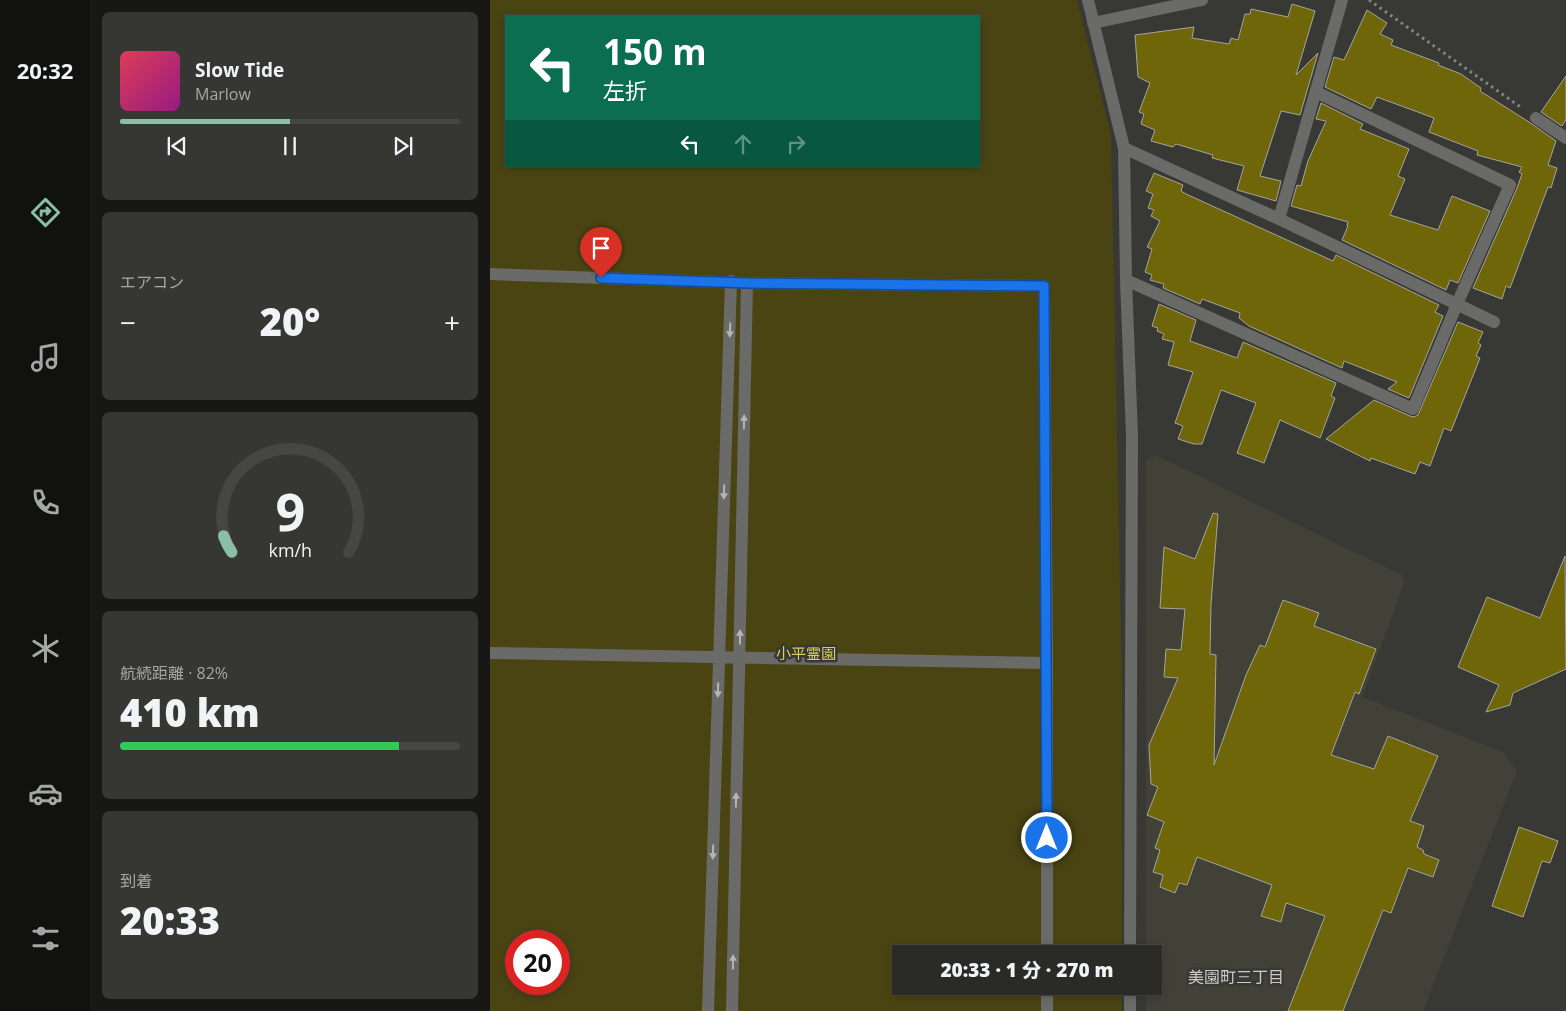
<!DOCTYPE html>
<html lang="ja">
<head>
<meta charset="utf-8">
<style>
  :root { --surface:#2a2a27; --page:#363633; --text:#f1f3f6; --muted:#a5a7a7; --line:#464644; --accent:#8abfa5 }
  body { margin:0; font-family:"Open Sans","Noto Sans JP",sans-serif; background:var(--page); color:var(--text); height:100vh; display:flex; flex-direction:column; font-size:19px; white-space:nowrap }
  * { box-sizing:border-box; margin:0 }
  p { font-size:16px; color:var(--muted) }
  .icon { flex:none; width:28px; height:28px; fill:none; stroke:currentColor; stroke-width:2; stroke-linecap:round; stroke-linejoin:round }
  .map { position:relative; flex:1; overflow:hidden }
  .panel { display:flex; flex-direction:column; gap:12px; padding:12px; background:#171715; width:400px }
  .panel>* { flex:none }
  .top-card { position:absolute; left:15px; top:15px; width:475px; height:152px; border-radius:0px; box-shadow:0 2px 8px #0003,0 0 0 1px var(--line); background:#0b6e4f; color:#fff; overflow:hidden }
  .speed { position:absolute; left:15px; top:930px; display:flex; gap:10px; font-size:25px; font-weight:700; text-align:center }
  .speed>* { display:grid; place-content:center; width:65px; height:65px; border-radius:50%; background:var(--surface); box-shadow:0 2px 8px #0003,0 0 0 1px var(--line); line-height:1 }
  .speed .limit { border:8px solid #d22; background:#fff; color:#111 }
  .pin { position:absolute; display:grid; place-items:center; width:42px; height:42px; color:#fff; margin:-51px -21px; border-radius:50% 50% 50% 0; rotate:-45deg; box-shadow:0 0 5px #0007 }
  .pin .icon { rotate:45deg }
  .me { position:absolute; width:55px; margin:-28px; rotate:0deg; stroke-linejoin:round; filter:drop-shadow(0 0 4px #0008) }
  .turn { display:flex; align-items:center; gap:18px; height:105px; padding:0 15px; font-size:22px }
  .turn .icon { width:65px; height:65px; stroke-width:2.5 }
  .turn b { display:block; font-size:35px; line-height:42px }
  .lanes { display:flex; align-items:center; height:48px; padding:0 15px; background:#0003; justify-content:center; gap:25px; direction:ltr }
  .lanes .off { opacity:.35 }
  .big { font-size:38px; font-weight:800; line-height:1.1 }
  .panel .card { flex:1; display:flex; flex-direction:column; justify-content:center; gap:8px; min-width:0; padding:0 18px; border-radius:8px; background:var(--page) }
  .panel .dial { align-items:center; gap:0 }
  .dial svg { height:130px; overflow:visible; fill:none; stroke:var(--line); stroke-width:7; stroke-linecap:round; text-anchor:middle }
  .dial text { fill:var(--text); stroke:none }
  .song { display:flex; align-items:center; gap:15px }
  .cover { width:60px; height:60px; border-radius:8px; background:linear-gradient(135deg,hsl(350 70% 55%),hsl(310 70% 35%)) }
  .played { height:5px; border-radius:2px; background:linear-gradient(90deg,var(--accent) 50%,var(--line) 50%) }
  .keys { display:flex; justify-content:space-around; direction:ltr }
  .heat { display:flex; justify-content:space-between; align-items:center; font-size:28px; direction:ltr }
  .charge { height:8px; border-radius:4px; background:linear-gradient(90deg,#34c759 82%,var(--line) 0) }
  .trip { position:absolute; left:402px; top:945px; width:270px; height:50px; border-radius:0px; background:var(--surface); box-shadow:0 2px 8px #0003,0 0 0 1px var(--line); font-weight:800; line-height:50px; text-align:center }
  main { display:flex; flex:1; min-height:0 }
  .tabs { display:flex; flex-direction:column; width:90px; justify-content:space-around; align-items:center; background:#111110; color:var(--muted) }
  .tabs .icon { width:35px; height:35px }
  .tabs .active { color:var(--accent) }
  .tabs b { font-size:22px; color:var(--text) }
  .map>svg:first-child { display:block }
  .built { fill:#424137 }
  .green { fill:#494412; fill-rule:evenodd }
  .building { fill:#6e6608; stroke:#a5a5a0 }
  .lines { fill:none; stroke-linecap:round; stroke-linejoin:round }
  .path { stroke:#858582; stroke-width:3; stroke-dasharray:2.5 4; stroke-linecap:butt }
  .minor { stroke:#6a6a68; stroke-width:12 }
  .oneway { fill:#b5b5b3 }
  .route-casing { stroke:#114b97; stroke-width:12 }
  .route { stroke:#1a73e8; stroke-width:9 }
  .labels { text-anchor:middle; dominant-baseline:central; stroke-width:5; stroke-linejoin:round; paint-order:stroke }
  .park-label { font-size:15px; fill:#d9ce5e; stroke:#383834 }
  .neighbourhood-label { font-size:16px; fill:#cac9c4; stroke:#383834 }
</style>
</head>
<body>
<main>
<nav class="tabs">
<b>20:32</b>
<svg class="icon active" aria-label="directions" viewBox="0 0 24 24"><path d="M12 3l9 9-9 9-9-9zM9 14v-3h6M13 9l2 2-2 2"/></svg>
<svg class="icon" aria-label="music" viewBox="0 0 24 24"><path d="M9 18V5l10-2v13"/><circle cx="6" cy="18" r="3"/><circle cx="16" cy="16" r="3"/></svg>
<svg class="icon" aria-label="phone" viewBox="0 0 24 24"><path d="M5 4h4l2 5-3 2q2 4 5 5l2-3 5 2v4C11 20 4 13 5 4z"/></svg>
<svg class="icon" aria-label="climate" viewBox="0 0 24 24"><path d="M12 3v18M4 7l16 10M4 17L20 7"/></svg>
<svg class="icon" aria-label="car" viewBox="0 0 24 24"><path d="M5 17H2v-5l4-1 3-4h7l3 4 3 1v5h-3M9 17h6M6 11h13"/><circle cx="7" cy="17" r="2"/><circle cx="17" cy="17" r="2"/></svg>
<svg class="icon" aria-label="filters" viewBox="0 0 24 24"><path d="M4 7h16M4 17h16"/><circle cx="9" cy="7" r="2"/><circle cx="15" cy="17" r="2"/></svg>
</nav>
<section class="panel">
<div class="card">
<div class="song"><i class="cover"></i><div><b>Slow Tide</b><p>Marlow</p></div></div>
<div class="played"></div>
<div class="keys"><svg class="icon" aria-label="previous" viewBox="0 0 24 24"><path d="M18 5L8 12l10 7zM5 5v14"/></svg><svg class="icon" aria-label="pause" viewBox="0 0 24 24"><path d="M8 5v14M16 5v14"/></svg><svg class="icon" aria-label="next" viewBox="0 0 24 24"><path d="M6 5l10 7-10 7zM19 5v14"/></svg></div>
</div>
<div class="card"><p>エアコン</p>
<div class="heat"><a>−</a><b class="big">20°</b><a>+</a></div>
</div>
<div class="card dial"><svg viewBox="0 0 100 80">
<path d="M14 69A42 42 0 1 1 86 69"/>
<path d="M14 69A42 42 0 0 1 9 59" stroke="#8abfa5"/>
<text x="50" y="56" font-size="32" font-weight="700">9</text>
<text x="50" y="72" font-size="11">km/h</text>
</svg></div>
<div class="card"><p>航続距離 · 82%</p><b class="big">410 km</b><div class="charge"></div></div>
<div class="card"><p>到着</p><b class="big">20:33</b></div>
</section>
<div class="map">
<svg width="1076" height="1011" viewBox="0 0 1076 1011">
  <rect width="100%" height="100%" fill="#383834"/>
  <path class="built" d="M666,455L913,576L914,584L872,697L1013,752L1027,771L933,1011H656V986H664V954H656V460Z"/>
  <path class="green" d="M0,0H587L621,135L632,683V954H411V986H632V1011H0ZM16,16H489V166H16ZM26,941H69V984H26Z"/>
  <path class="building" d="M802,4L825,11L806,75L828,53L810,115L791,111L770,176L791,181L786,201L747,190L754,166L722,158L723,155L686,144L683,147L661,141L665,130L651,124L654,114L649,112L660,83L648,77L645,35L704,27L702,38L739,44L741,38L748,40L755,14H760L761,9L798,17Z
    M877,10L897,23L890,34L903,40L901,45L949,63L948,65L971,74L991,88L990,91L1039,122L1066,141L1058,165L1067,168L1061,188L1058,187L1020,288L1016,286L1012,299L983,288L1027,188L1032,174L1029,172L1032,167L987,155L988,151L939,132L944,118L887,97L881,109L835,87L844,57L854,60Z
    M1076,76V120L1072,126L1051,112Z
    M831,103L873,124L870,129L919,149L908,176L915,179L900,215L948,230L962,196L1000,211L968,283L960,280L956,290L852,240L858,226H857L858,222L801,206L807,185L811,186L818,161L836,121L826,119Z
    M664,173L693,185L691,191L696,194L843,261L846,255L949,305L945,312L953,316L919,398L898,389L907,382L854,361L852,368L759,326L749,318L750,313L712,299L710,304L673,288L674,284L660,280L662,275L655,272L662,249L657,247L670,221L661,216L664,210L658,208L663,194L656,191Z
    M669,304L706,320L700,341L747,358L753,342L846,383L841,396L845,398L830,438L790,420L774,463L747,453L766,403L731,390L712,444H704L688,439L693,426L685,423L703,372L678,365L684,342L672,339L674,334L667,331L668,328L662,326Z
    M968,322L993,332L988,343L991,345L986,356L990,358L961,431L954,428L940,466L930,462L925,474L881,458L880,461L836,439L884,400L920,416L924,417L928,415Z
    M723,513L728,514L721,604L720,654L726,655L724,765L756,675L770,645L775,647L793,600L829,613L824,626L886,649L869,694L865,692L841,755L884,769L898,736L948,756L920,821L934,826L927,847L933,850L934,854L949,860L943,877L918,868L901,913L893,910L853,1011H798L835,916L796,903L791,922L771,916L782,885L707,857L697,885L689,883L685,893L670,887L673,875L663,872L670,850L665,848L674,822L657,815L668,787L661,784L659,745L688,678L674,677L676,649L691,650L695,609L670,608L674,547L705,559Z
    M1075,556L1076,669L1023,693L1020,705L996,712L1009,685L968,667L997,597L1050,618Z
    M1029,827L1068,841L1060,863L1052,861L1033,917L1002,906Z"/>
  <g class="lines">
    <path class="path" d="M879,0L1032,108"/>
    <path class="minor" d="M598,0L634,148L636,280L642,436L640,954
      M603,23L712,0
      M1046,118L1076,138
      M634,148L789,219L1004,322
      M789,219L852,0
      M0,274L257,283L554,286L557,663L0,653
      M636,280L923,409L967,304L1020,185L826,92
      M557,954V663
      M218,1011L241,281
      M242,1011L257,283
      M557,1011V986
      M640,1011V986"/>
  </g>
  <defs><path id="oneway-solid" d="M-6-.8H1V-3.2L6.5 0L1 3.2V.8H-6Z" transform="scale(1.25)"/></defs>
  <g class="oneway">
    <use href="#oneway-solid" transform="translate(240 330) rotate(92)"/>
    <use href="#oneway-solid" transform="translate(254 422) rotate(-89)"/>
    <use href="#oneway-solid" transform="translate(234 492) rotate(92)"/>
    <use href="#oneway-solid" transform="translate(250 637) rotate(-89)"/>
    <use href="#oneway-solid" transform="translate(228 690) rotate(92)"/>
    <use href="#oneway-solid" transform="translate(246 800) rotate(-89)"/>
    <use href="#oneway-solid" transform="translate(223 852) rotate(92)"/>
    <use href="#oneway-solid" transform="translate(243 962) rotate(-89)"/>
  </g>
  <g class="lines">
    <defs>
      <path id="route" d="M111,278L257,283L554,286L557,838"/>
    </defs>
    <use href="#route" class="route-casing"/>
    <use href="#route" class="route"/>
  </g>
  <g class="labels">
    <g class="park-label">
      <text x="316" y="653">小平霊園</text>
    </g>
    <g class="neighbourhood-label">
      <text x="746" y="977">美園町三丁目</text>
    </g>
  </g>
</svg>
<div class="speed"><div class="limit">20</div></div>
<div class="pin" style="left:111px;top:278px;background:#d93025"><svg class="icon" aria-label="arrive" viewBox="0 0 24 24"><path d="M6 21V4h12l-3 4 3 4H6"/></svg></div>
<svg class="me" style="left:557px;top:838px" viewBox="-20 -20 40 40"><circle r="17" fill="#1a73e8" stroke="#fff" stroke-width="3"/><path d="M0-11L8 9 0 5-8 9z" fill="#fff"/></svg>
<div class="trip">20:33 · 1 分 · 270 m</div>
<div class="top-card">
<div class="turn"><svg class="icon" aria-label="left" viewBox="0 0 24 24"><path d="M17 20v-9H6M10 6l-5 5 5 5"/></svg><div><b>150 m</b>左折</div></div>
<div class="lanes"><svg class="icon" aria-label="left" viewBox="0 0 24 24"><path d="M17 20v-9H6M10 6l-5 5 5 5"/></svg><svg class="icon off" aria-label="ahead" viewBox="0 0 24 24"><path d="M12 20V5M6 11l6-6 6 6"/></svg><svg class="icon off" aria-label="right" viewBox="0 0 24 24"><path d="M7 20v-9h11M14 6l5 5-5 5"/></svg></div>
</div>
</div>
</main>
</body>
</html>
